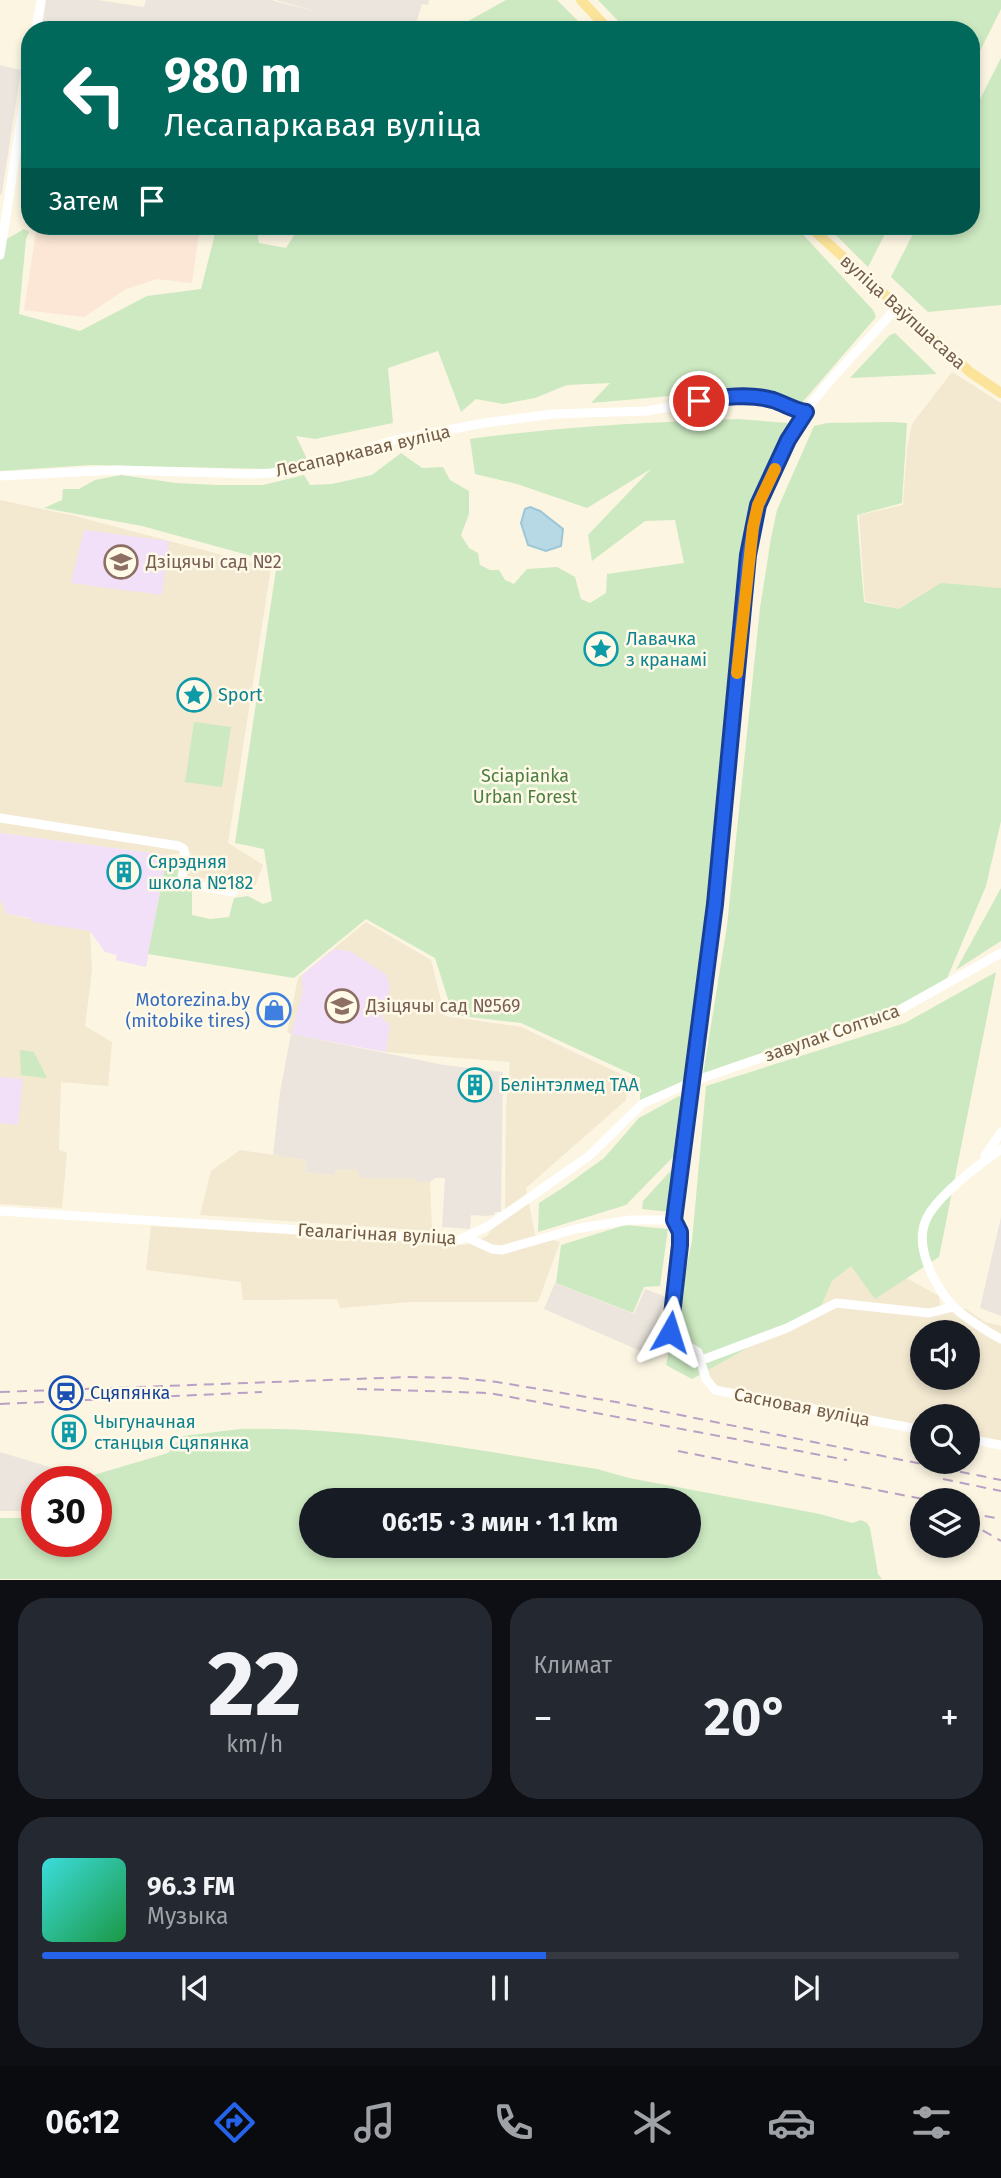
<!DOCTYPE html>
<html lang="ru">
<head>
<meta charset="utf-8">
<style>
  :root { --surface:#171b24; --page:#242831; --text:#f1f3f6; --muted:#9ea1a6; --line:#363941; --accent:#2563eb }
  body { margin:0; font-family:"Fira Sans",sans-serif; background:var(--page); color:var(--text); height:100vh; display:flex; flex-direction:column; font-size:26px; white-space:nowrap }
  * { box-sizing:border-box; margin:0 }
  p { font-size:23px; color:var(--muted) }
  .icon { flex:none; width:38px; height:38px; fill:none; stroke:currentColor; stroke-width:2; stroke-linecap:round; stroke-linejoin:round }
  .map { position:relative; height:1580px; overflow:hidden }
  .details { display:flex; flex-direction:column; gap:18px; padding:18px; background:#0d0f14; flex:1 }
  .details>* { flex:none }
  .hud { position:absolute; left:21px; top:21px; width:959px; height:214px; border-radius:28px; box-shadow:0 4px 10px #0003; background:#00695c; color:#fff; overflow:hidden }
  .tools { position:absolute; left:910px; top:1320px; display:grid; gap:14px }
  .tools a { display:grid; place-items:center; width:70px; height:70px; border-radius:50%; background:var(--surface); box-shadow:0 4px 10px #0003; font-size:35px }
  .speed { position:absolute; left:21px; top:1466px; display:flex; gap:14px; font-size:35px; font-weight:700; text-align:center }
  .speed>* { display:grid; place-content:center; width:91px; height:91px; border-radius:50%; background:var(--surface); box-shadow:0 4px 10px #0003; line-height:1 }
  .speed .limit { border:10px solid #d22; background:#fff; color:#111 }
  .pin { position:absolute; display:grid; place-items:center; width:60px; height:60px; color:#fff; margin:-30px; border:4px solid #fff; border-radius:50%; box-shadow:0 2px 7px #0007 }
  .me { position:absolute; width:77px; margin:-38px; rotate:6deg; stroke-linejoin:round; filter:drop-shadow(0 0 5px #0008) }
  .turn { display:flex; align-items:center; gap:24px; height:147px; padding:0 28px; font-size:32px }
  .turn .icon { width:91px; height:91px; stroke-width:2.5 }
  .turn b { display:block; font-size:49px; line-height:60px }
  .then { display:flex; align-items:center; height:66px; padding:0 28px; background:#0003; gap:14px; font-size:26px }
  .big { font-size:52px; font-weight:700; line-height:1.1 }
  .details .tile { flex:1; display:flex; flex-direction:column; justify-content:center; gap:10px; min-width:0; padding:0 24px; border-radius:28px; background:var(--page) }
  .details .dial { align-items:center; gap:0 }
  .dial b { font-size:91px; line-height:1 }
  .song { display:flex; align-items:center; gap:21px }
  .cover { width:84px; height:84px; border-radius:10px; background:linear-gradient(135deg,hsl(180 70% 55%),hsl(140 70% 35%)) }
  .played { height:7px; border-radius:4px; background:linear-gradient(90deg,var(--accent) 55%,var(--line) 55%) }
  .keys { display:flex; justify-content:space-around; direction:ltr }
  .heat { display:flex; justify-content:space-between; align-items:center; font-size:38px; direction:ltr }
  .details .tiles { flex:1; display:grid; gap:18px; grid-template-columns:1fr 1fr }
  .tile:last-child { grid-column:span 2 }
  .trip { position:absolute; left:299px; top:1488px; width:402px; height:70px; border-radius:35px; background:var(--surface); box-shadow:0 4px 10px #0003; font-weight:700; line-height:70px; text-align:center }
  .menu { display:flex; height:112px; justify-content:space-around; align-items:center; background:#090b0e; color:var(--muted) }
  .menu .icon { width:49px; height:49px }
  .menu .on { color:var(--accent) }
  .menu b { font-size:32px; color:var(--text) }
  .map>svg:first-child { display:block }
  .residential { fill:#f3e8d0; fill-rule:evenodd }
  .commercial { fill:#fce6d5 }
  .industrial { fill:#ebe5dd }
  .education { fill:#f2dff8 }
  .green { fill:#cce9c1; fill-rule:evenodd }
  .water { fill:#b7d8e5; stroke:#9dc6d7; stroke-width:2 }
  .lines { fill:none; stroke-linecap:round; stroke-linejoin:round }
  .minor { stroke:#fff; stroke-width:9 }
  .major { stroke:#fbe39a; stroke-width:10 }
  .rail { stroke:#b9a1c5; stroke-width:2; stroke-dasharray:10 7; stroke-linecap:butt }
  .route-casing { stroke:#184099; stroke-width:18 }
  .route { stroke:#2563eb; stroke-width:12 }
  .slow { stroke:#f59e0b; stroke-width:12 }
  .labels { text-anchor:middle; dominant-baseline:central; stroke-width:5; stroke-linejoin:round; paint-order:stroke }
  .street-label { font-size:18px; fill:#735d49; stroke:#fff9e8 }
  .education-label { font-size:18px; fill:#785e54; stroke:#fff9e8; text-anchor:start }
  .culture-label { font-size:18px; fill:#0d838f; stroke:#fff9e8; text-anchor:start }
  .park-label { font-size:18px; fill:#4d7f43; stroke:#fff9e8 }
  .shop-label { font-size:18px; fill:#366cbe; stroke:#fff9e8; text-anchor:end }
  .transit-label { font-size:18px; fill:#164399; stroke:#fff9e8; text-anchor:start }
</style>
</head>
<body>
<div class="map">
<svg width="1001" height="1580" viewBox="0 0 1001 1580">
  <rect width="100%" height="100%" fill="#fcf5e2"/>
  <path class="residential" d="M952,372L1001,403V588L941,584L899,609L865,601L859,515L903,505L907,448L912,424Z
    M0,500L75,516L271,568L228,843L263,865L255,886L187,876L191,852L167,855L0,833Z
    M0,899L7,914L90,931L92,970L85,1026L112,1042L108,1086L61,1082L59,1150L67,1153L62,1208L0,1204Z
    M366,922L431,960L445,1016L521,1027L629,1078L626,1100L526,1188L535,1235L560,1242L538,1302H410L340,1308L337,1299L243,1300L241,1282L146,1270L151,1226L465,1245L487,1236L505,1211L506,1106L510,1062L386,1052L287,1033L298,978Z
    M240,1150L306,1160L305,1172L335,1175L336,1169L359,1170V1178H416L417,1182H430L432,1231L200,1215L211,1171Z
    M852,1265L875,1299L906,1278L939,1296L941,1314L966,1309L985,1322L1001,1326V1449L968,1443V1416H922V1434L716,1393L706,1371L821,1307L832,1281ZM922,1332H968V1377H922Z"/>
  <path class="commercial" d="M37,226H200L192,283L157,279L126,289L84,317L24,310Z"/>
  <path class="industrial" d="M46,0H98L144,7L146,0H271L321,13L276,0H429L428,5L422,4L414,30H42Z
    M0,65L21,70L2,193L0,195Z
    M291,1034L444,1065L503,1072L501,1212H495L494,1215L487,1216L471,1215L470,1229L442,1227L445,1178H435L430,1182H416V1178H359L358,1170L336,1169L335,1175L305,1172L306,1160L273,1155L280,1092Z
    M1001,1217V1316L980,1308Z
    M555,1283L634,1314L645,1289L666,1297L645,1353L544,1309Z
    M0,1452L56,1469L49,1482H37V1505L33,1511H0Z"/>
  <path class="education" d="M84,530L169,541L162,595L71,583Z
    M0,833L167,855L146,967L116,960L117,955L105,952L90,931L32,922L30,918L7,914L0,899Z
    M334,949L350,951L387,975L390,990L382,1018L390,1025L386,1052L291,1034L302,994V975Z
    M0,1077L23,1079L18,1125L0,1123Z"/>
  <path class="green" d="M506,0H557L587,30H452Z
    M598,0H1001V9L978,55L971,54V30H627Z
    M1001,58V305L928,312L891,277L917,226H971V117Z
    M217,226H256L259,243L286,248L300,226H795L873,310L876,317L800,405L764,391L750,389L591,403L610,383L567,385L535,398L503,404L476,399L461,412L438,351L388,368L393,423L315,439L296,436L307,459L269,469L91,465L0,471V243L24,229L29,232L26,239L19,314L80,331L147,296L201,289Z
    M827,226H889L868,267Z
    M895,333L937,374L850,378L890,335Z
    M739,419L788,423L751,502L743,552L712,877L687,1085L640,1110V1078L521,1023L453,1015L435,958L366,919L294,978L148,954L166,862H179L192,888V915L210,919L229,917L234,898L248,896L263,904L272,901L264,849L235,843L277,563L142,526L44,508L62,500L63,489H79L95,480L121,475L176,483L217,485H263L304,475L310,485L332,484L372,475L401,453L422,468L443,467L450,480L469,491V514L461,535L469,548L478,553L480,565L490,570H499L505,580L514,584L527,569L557,567L575,577L581,599L590,603L606,593L607,574L684,563L675,520L645,521L592,561L588,535L651,469L587,508L517,484L475,474L470,439C559,427 649,422 739,419Z
    M891,422L907,423L902,503L857,515L864,602L899,609L941,583L1001,588V821L986,886L943,988L900,1008L703,1075L727,926L760,608L771,538L777,510L814,426L827,423Z
    M194,722L231,727L222,787L185,782Z
    M1001,888V941L956,970Z
    M996,972L939,1257L875,1299L851,1266L832,1281L821,1307L692,1379L666,1365L692,1241L706,1086L905,1023Z
    M20,1050L34,1052L47,1078L21,1075Z
    M679,1096L684,1099L680,1155L672,1158L626,1205L538,1232L539,1203L564,1187L604,1158L639,1118Z
    M675,1166L670,1212L642,1209L643,1201Z
    M625,1225L668,1229L660,1286L644,1287L633,1313L556,1283L561,1245Z
    M240,1429C360,1426 479,1451 597,1469L629,1478L820,1514L852,1523L861,1520L867,1523L870,1528L878,1574L882,1579H0V1518H37V1542H96V1482H70L168,1453L183,1436ZM312,1500H690V1545H312Z"/>
  <path class="water" d="M530,507L540,511L563,529L561,546L546,551L528,545L521,523L525,509Z"/>
  <g class="lines">
    <path class="minor" d="M36,30L41,0
      M0,255L30,61
      M897,307C864,346 823,382 796,426C771,466 756,510 748,556L715,904L674,1220L680,1232V1245L670,1332L674,1337L698,1352L706,1379L715,1390L922,1430
      M0,476L116,470L252,474L290,472L395,440L484,423L553,414L647,411L719,398H762L806,412
      M0,818L179,846L184,849L185,857L182,878L195,885L233,892
      M1001,1149C980,1164 936,1196 926,1220C914,1246 934,1285 952,1305C962,1316 988,1332 1001,1339
      M985,1156L1001,1132
      M0,1211L459,1240L490,1225L589,1156L642,1104L694,1081L752,1061L887,1017L1001,953
      M468,1238L492,1249L502,1250L575,1229L630,1220H674
      M702,1360L787,1328L836,1303L929,1313L953,1307
      M968,1439L1001,1445"/>
    <path class="major" d="M581,0L609,30
      M809,226L970,372L1001,393"/>
    <path class="rail" d="M357,1389L489,1393L847,1460
      M0,1392L408,1377L459,1378L497,1382L616,1402L1001,1480
      M0,1404L262,1392
      M678,1451L928,1500
      M943,1479L1001,1491
      M968,1513L1001,1519
      M968,1522L1001,1541"/>
  </g>
  <g class="lines">
    <defs>
      <path id="route" d="M670,1332L680,1245V1232L674,1220L715,904L748,555L758,505L788,440L806,412C794,410 785,404 773,400C749,393 723,397 699,401"/>
    </defs>
    <use href="#route" class="route-casing"/>
    <use href="#route" class="route"/>
    <path class="slow" d="M737,673L753,527L758,505L775,469"/>
  </g>
  <defs>
    <symbol id="school-ring" viewBox="-11 -11 22 22"><circle r="9.5" fill="#fff9e8" stroke="#8d6e63" stroke-width="1.5"/><path d="M0-5L7-2L0 1L-7-2ZM-4 1L0 2.5L4 1V4Q0 6-4 4Z" fill="#8d6e63"/></symbol>
    <symbol id="sight-ring" viewBox="-11 -11 22 22"><circle r="9.5" fill="#fff9e8" stroke="#0f9aa8" stroke-width="1.5"/><path d="M0-6L1.8-2.2L6-1.7L2.9 1.2L3.7 5.4L0 3.3L-3.7 5.4L-2.9 1.2L-6-1.7L-1.8-2.2Z" fill="#0f9aa8"/></symbol>
    <symbol id="building-ring" viewBox="-11 -11 22 22"><circle r="9.5" fill="#fff9e8" stroke="#0f9aa8" stroke-width="1.5"/><path d="M-4-6H4V6H1V3H-1V6H-4ZM-2.5-4.3h1.7v1.8h-1.7ZM.8-4.3h1.7v1.8H.8ZM-2.5-1h1.7V.8h-1.7ZM.8-1h1.7V.8H.8Z" fill="#0f9aa8"/></symbol>
    <symbol id="shop-ring" viewBox="-11 -11 22 22"><circle r="9.5" fill="#fff9e8" stroke="#3f7fe0" stroke-width="1.5"/><path d="M-5-2.5h2.3a2.7 3.5 0 0 1 5.4 0H5L5.5 6h-11ZM-1.5-2.5h3a1.5 2.3 0 0 0-3 0Z" fill="#3f7fe0"/></symbol>
    <symbol id="station-ring" viewBox="-11 -11 22 22"><circle r="9.5" fill="#fff9e8" stroke="#1a4fb4" stroke-width="1.5"/><path d="M-3-6H3Q5-6 5-4V2Q5 4 3 4L4.5 6H3L1.5 4h-3L-3 6H-4.5L-3 4Q-5 4-5 2V-4Q-5-6-3-6ZM-3.5-4v3h7v-3ZM-3.5 1v1.5H-2V1ZM2 1v1.5H3.5V1Z" fill="#1a4fb4"/></symbol>
  </defs>
  <g fill-rule="evenodd">
    <use href="#school-ring" x="102" y="543" width="38" height="38"/>
    <use href="#sight-ring" x="582" y="630" width="38" height="38"/>
    <use href="#sight-ring" x="175" y="676" width="38" height="38"/>
    <use href="#building-ring" x="105" y="853" width="38" height="38"/>
    <use href="#school-ring" x="323" y="987" width="38" height="38"/>
    <use href="#shop-ring" x="255" y="991" width="38" height="38"/>
    <use href="#building-ring" x="456" y="1066" width="38" height="38"/>
    <use href="#station-ring" x="47" y="1374" width="38" height="38"/>
    <use href="#building-ring" x="50" y="1413" width="38" height="38"/>
  </g>
  <g class="labels">
    <g class="street-label">
      <text transform="translate(903 312) rotate(42)">вуліца Ваўпшасава</text>
      <text transform="translate(363 451) rotate(-13)">Лесапаркавая вуліца</text>
      <text transform="translate(832 1033) rotate(-19)">завулак Солтыса</text>
      <text transform="translate(377 1234) rotate(3)">Геалагічная вуліца</text>
      <text transform="translate(802 1407) rotate(11)">Сасновая вуліца</text>
    </g>
    <g class="education-label">
      <text x="146" y="562">Дзіцячы сад №2</text>
      <text x="366" y="1006">Дзіцячы сад №569</text>
    </g>
    <g class="culture-label">
      <text x="626" y="639">Лавачка<tspan x="626" dy="21">з кранамі</tspan></text>
      <text x="218" y="695">Sport</text>
      <text x="148" y="862">Сярэдняя<tspan x="148" dy="21">школа №182</tspan></text>
      <text x="500" y="1085">Белінтэлмед ТАА</text>
      <text x="94" y="1422">Чыгуначная<tspan x="94" dy="21">станцыя Сцяпянка</tspan></text>
    </g>
    <g class="park-label">
      <text x="525" y="776">Sciapianka<tspan x="525" dy="21">Urban Forest</tspan></text>
    </g>
    <g class="shop-label">
      <text x="250" y="1000">Motorezina.by<tspan x="250" dy="21">(mitobike tires)</tspan></text>
    </g>
    <g class="transit-label">
      <text x="90" y="1393">Сцяпянка</text>
    </g>
  </g>
</svg>
<div class="tools">
<a><svg class="icon" aria-label="sound" viewBox="0 0 24 24"><path d="M4 9h4l5-4v14l-5-4H4zM17 9q2 3 0 6"/></svg></a>
<a><svg class="icon" aria-label="search" viewBox="0 0 24 24"><circle cx="10" cy="10" r="6"/><path d="M15 15l6 6"/></svg></a>
<a><svg class="icon" aria-label="layers" viewBox="0 0 24 24"><path d="M12 4l9 5-9 5-9-5zM3 14l9 5 9-5"/></svg></a>
</div>
<div class="speed"><div class="limit">30</div></div>
<div class="pin" style="left:699px;top:401px;background:#d93025"><svg class="icon" aria-label="arrive" viewBox="0 0 24 24"><path d="M6 21V4h12l-3 4 3 4H6"/></svg></div>
<svg class="me" style="left:670px;top:1332px" viewBox="-20 -20 40 40"><path d="M0-17L14 15 0 8-14 15z" fill="#2563eb" stroke="#fff" stroke-width="4"/></svg>
<div class="trip">06:15 · 3 мин · 1.1 km</div>
<div class="hud">
<div class="turn"><svg class="icon" aria-label="left" viewBox="0 0 24 24"><path d="M17 20v-9H6M10 6l-5 5 5 5"/></svg><div><b>980 m</b>Лесапаркавая вуліца</div></div>
<div class="then">Затем<svg class="icon" aria-label="arrive" viewBox="0 0 24 24"><path d="M6 21V4h12l-3 4 3 4H6"/></svg></div>
</div>
</div>
<section class="details">
<div class="tiles">
<div class="tile dial"><b>22</b><p>km/h</p></div>
<div class="tile"><p>Климат</p>
<div class="heat"><a>−</a><b class="big">20°</b><a>+</a></div>
</div>
<div class="tile">
<div class="song"><i class="cover"></i><div><b>96.3 FM</b><p>Музыка</p></div></div>
<div class="played"></div>
<div class="keys"><svg class="icon" aria-label="previous" viewBox="0 0 24 24"><path d="M18 5L8 12l10 7zM5 5v14"/></svg><svg class="icon" aria-label="pause" viewBox="0 0 24 24"><path d="M8 5v14M16 5v14"/></svg><svg class="icon" aria-label="next" viewBox="0 0 24 24"><path d="M6 5l10 7-10 7zM19 5v14"/></svg></div>
</div>
</div>
</section>
<nav class="menu">
<b>06:12</b>
<svg class="icon on" aria-label="directions" viewBox="0 0 24 24"><path d="M12 3l9 9-9 9-9-9zM9 14v-3h6M13 9l2 2-2 2"/></svg>
<svg class="icon" aria-label="music" viewBox="0 0 24 24"><path d="M9 18V5l10-2v13"/><circle cx="6" cy="18" r="3"/><circle cx="16" cy="16" r="3"/></svg>
<svg class="icon" aria-label="phone" viewBox="0 0 24 24"><path d="M5 4h4l2 5-3 2q2 4 5 5l2-3 5 2v4C11 20 4 13 5 4z"/></svg>
<svg class="icon" aria-label="climate" viewBox="0 0 24 24"><path d="M12 3v18M4 7l16 10M4 17L20 7"/></svg>
<svg class="icon" aria-label="car" viewBox="0 0 24 24"><path d="M5 17H2v-5l4-1 3-4h7l3 4 3 1v5h-3M9 17h6M6 11h13"/><circle cx="7" cy="17" r="2"/><circle cx="17" cy="17" r="2"/></svg>
<svg class="icon" aria-label="filters" viewBox="0 0 24 24"><path d="M4 7h16M4 17h16"/><circle cx="9" cy="7" r="2"/><circle cx="15" cy="17" r="2"/></svg>
</nav>
</body>
</html>
